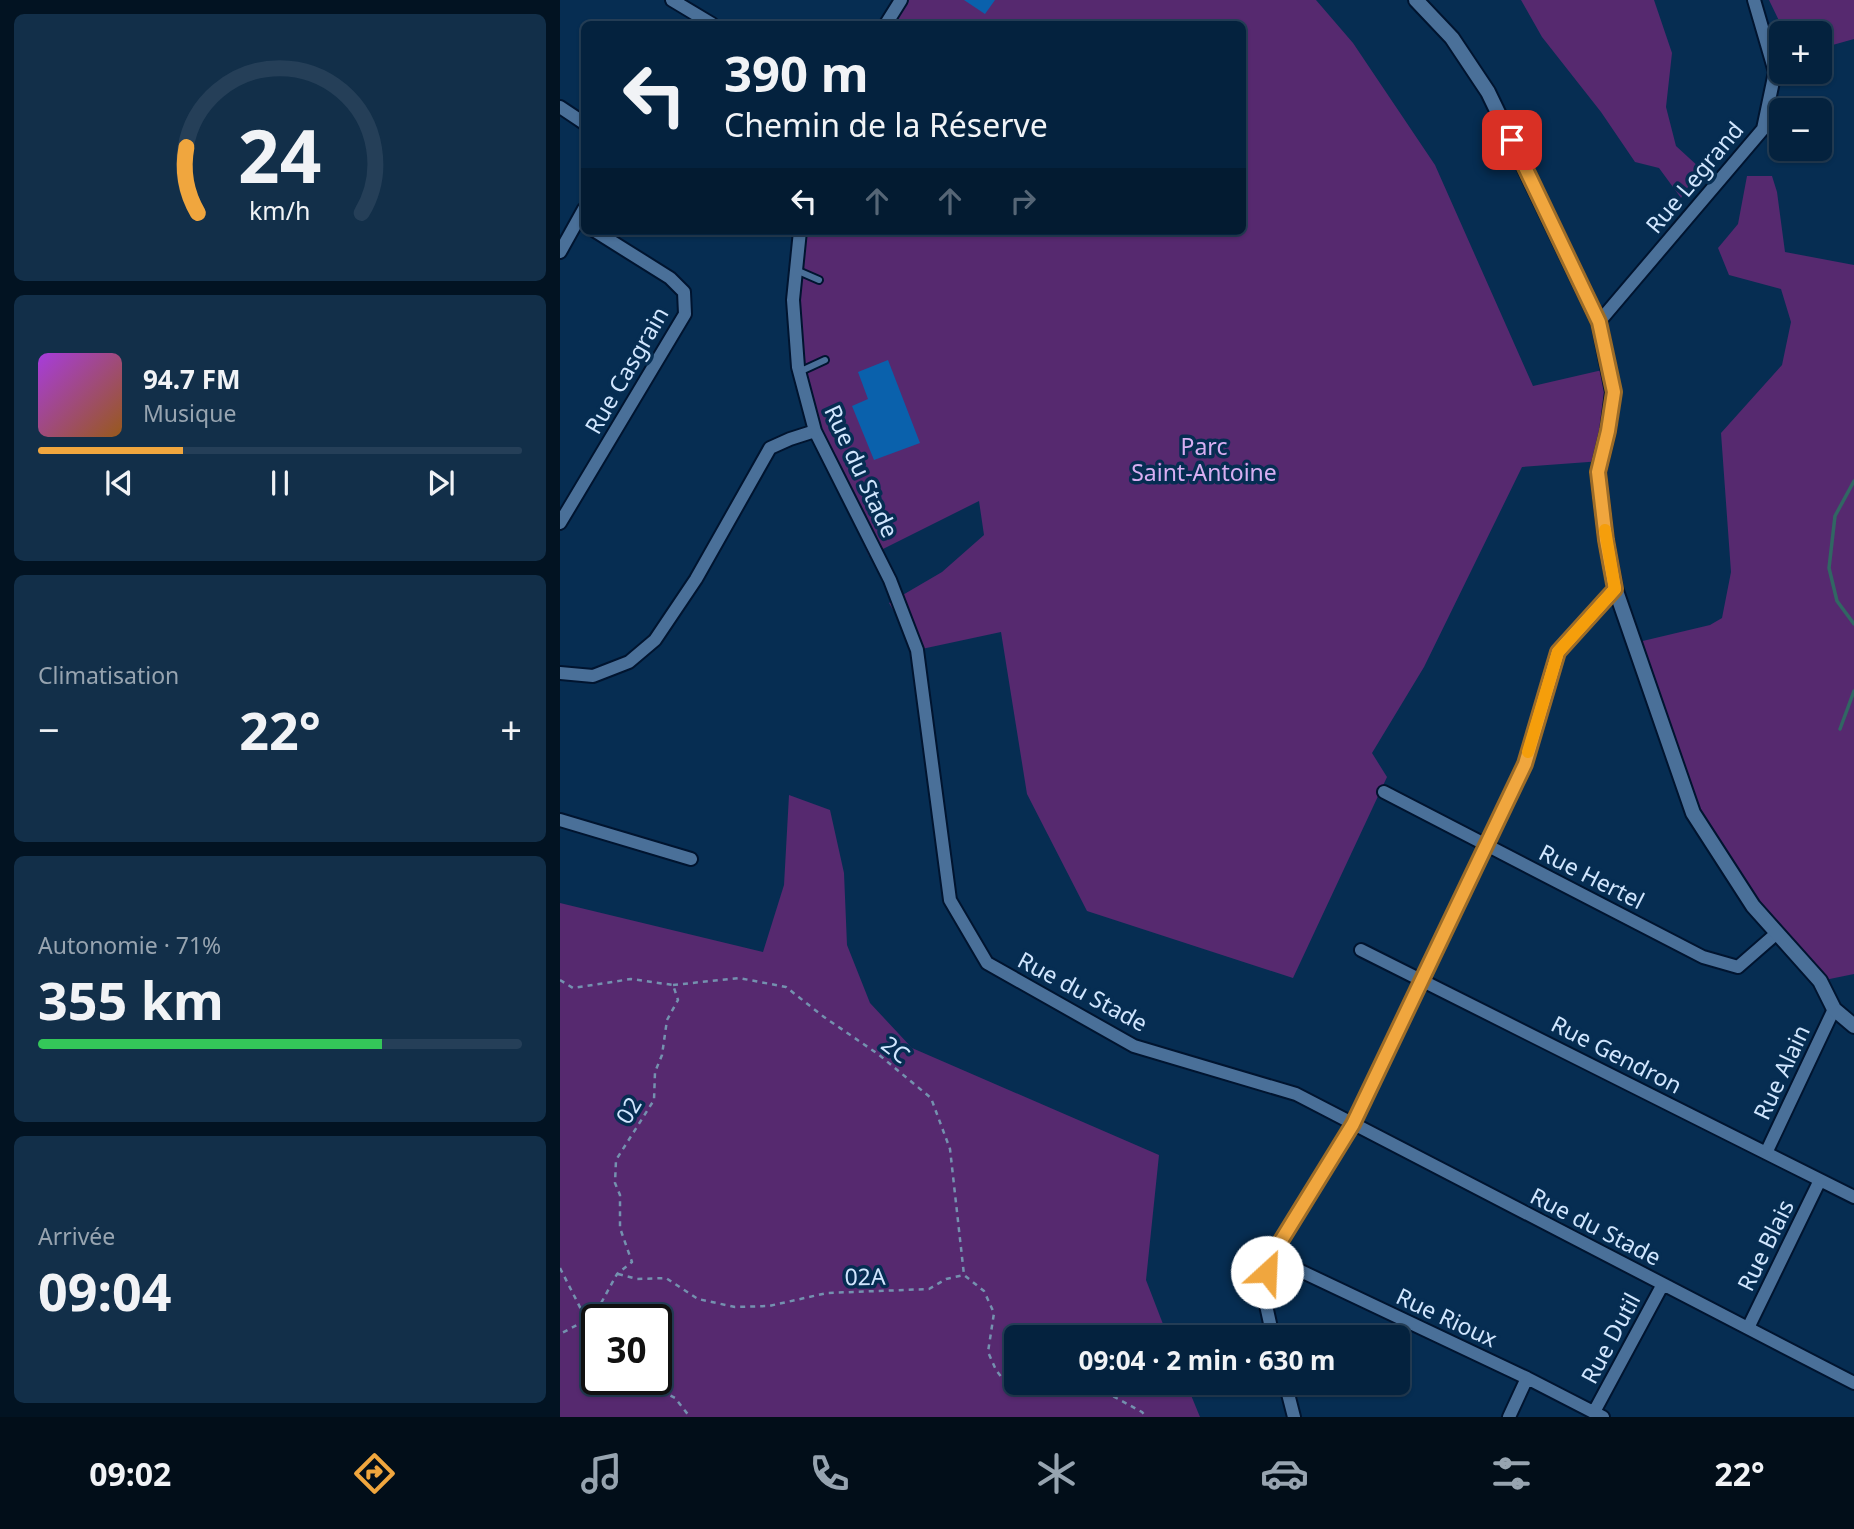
<!DOCTYPE html>
<html lang="fr">
<head>
<meta charset="utf-8">
<style>
  :root { --surface:#04223e; --page:#122f49; --text:#f1f3f6; --muted:#97a4b0; --line:#253f58; --accent:#f0a63e }
  body { margin:0; font-family:"Noto Sans",sans-serif; background:var(--page); color:var(--text); height:100vh; display:flex; flex-direction:column; font-size:26px; white-space:nowrap }
  * { box-sizing:border-box; margin:0 }
  p { font-size:23px; color:var(--muted) }
  .icon { flex:none; width:38px; height:38px; fill:none; stroke:currentColor; stroke-width:2; stroke-linecap:round; stroke-linejoin:round }
  .map { position:relative; flex:1; overflow:hidden }
  .details { display:flex; flex-direction:column; gap:14px; padding:14px; background:#021322; width:560px }
  .details>* { flex:none }
  .banner { position:absolute; left:21px; top:21px; width:665px; height:214px; border-radius:10px; box-shadow:0 2px 5px #0004,0 0 0 2px var(--line); background:#04223e; color:var(--text); overflow:hidden }
  .fabs { position:absolute; left:1209px; top:21px; display:grid; gap:14px }
  .fabs a { display:grid; place-items:center; width:63px; height:63px; border-radius:10px; background:var(--surface); box-shadow:0 2px 5px #0004,0 0 0 2px var(--line); font-size:35px }
  .speed { position:absolute; left:21px; top:1304px; display:flex; gap:14px; font-size:35px; font-weight:700; text-align:center }
  .speed>* { display:grid; place-content:center; width:91px; height:91px; border-radius:50%; background:var(--surface); box-shadow:0 2px 5px #0004,0 0 0 2px var(--line); line-height:1 }
  .speed .limit { border:4px solid #111; border-radius:10px; background:#fff; color:#111 }
  .pin { position:absolute; display:grid; place-items:center; width:60px; height:60px; color:#fff; margin:-30px; border-radius:14px; box-shadow:0 4px 10px #0006 }
  .me { position:absolute; width:77px; margin:-38px; rotate:25deg; stroke-linejoin:round; filter:drop-shadow(0 0 5px #0008) }
  .turn { display:flex; align-items:center; gap:24px; height:147px; padding:0 28px; font-size:32px }
  .turn .icon { width:91px; height:91px; stroke-width:2.5 }
  .turn b { display:block; font-size:49px; line-height:60px }
  .lanes { display:flex; align-items:center; height:66px; padding:0 28px; background:#0003; justify-content:center; gap:35px; direction:ltr }
  .lanes .off { opacity:.35 }
  .big { font-size:52px; font-weight:700; line-height:1.1 }
  .details .card { flex:1; display:flex; flex-direction:column; justify-content:center; gap:10px; min-width:0; padding:0 24px; border-radius:10px; background:var(--page) }
  .details .dial { align-items:center; gap:0 }
  .dial svg { height:182px; overflow:visible; fill:none; stroke:var(--line); stroke-width:7; stroke-linecap:round; text-anchor:middle }
  .dial text { fill:var(--text); stroke:none }
  .song { display:flex; align-items:center; gap:21px }
  .cover { width:84px; height:84px; border-radius:10px; background:linear-gradient(135deg,hsl(280 70% 55%),hsl(30 70% 35%)) }
  .played { height:7px; border-radius:4px; background:linear-gradient(90deg,var(--accent) 30%,var(--line) 30%) }
  .keys { display:flex; justify-content:space-around; direction:ltr }
  .heat { display:flex; justify-content:space-between; align-items:center; font-size:38px; direction:ltr }
  .charge { height:10px; border-radius:5px; background:linear-gradient(90deg,#34c759 71%,var(--line) 0) }
  .trip { position:absolute; left:444px; top:1325px; width:406px; height:70px; border-radius:10px; background:var(--surface); box-shadow:0 2px 5px #0004,0 0 0 2px var(--line); font-weight:700; line-height:70px; text-align:center }
  .menu { display:flex; height:112px; justify-content:space-around; align-items:center; background:#020e19; color:var(--muted) }
  .menu .icon { width:49px; height:49px }
  .menu .selected { color:var(--accent) }
  .menu b { font-size:32px; color:var(--text) }
  main { display:flex; flex:1; min-height:0 }
  .map>svg:first-child { display:block }
  .green { fill:#56296f; fill-rule:evenodd }
  .lines { fill:none; stroke-linecap:round; stroke-linejoin:round }
  .stream { stroke:#316663; stroke-width:3.5 }
  .building { fill:#0a61ac }
  .service-casing { stroke:#00142f; stroke-width:10 }
  .minor-casing { stroke:#00142f; stroke-width:16 }
  .tertiary-casing { stroke:#00142f; stroke-width:18 }
  .path { stroke:#7491af; stroke-width:2.5; stroke-dasharray:5 5; stroke-linecap:butt }
  .service { stroke:#4a7099; stroke-width:6 }
  .minor { stroke:#4a7099; stroke-width:12 }
  .tertiary { stroke:#4a7099; stroke-width:14 }
  .route-casing { stroke:#9c6c28; stroke-width:18 }
  .route { stroke:#f0a63e; stroke-width:12 }
  .slow { stroke:#f59e0b; stroke-width:12 }
  .labels { text-anchor:middle; dominant-baseline:central; stroke-width:7; stroke-linejoin:round; paint-order:stroke }
  .street-label { font-size:23px; fill:#d1e6fe; stroke:#062d52 }
  .park-label { font-size:23px; fill:#d7aef1; stroke:#062d52 }
</style>
</head>
<body>
<main>
<section class="details">
<div class="card dial"><svg viewBox="0 0 100 80">
<path d="M14 69A42 42 0 1 1 86 69"/>
<path d="M14 69A42 42 0 0 1 9 40" stroke="#f0a63e"/>
<text x="50" y="56" font-size="32" font-weight="700">24</text>
<text x="50" y="72" font-size="11">km/h</text>
</svg></div>
<div class="card">
<div class="song"><i class="cover"></i><div><b>94.7 FM</b><p>Musique</p></div></div>
<div class="played"></div>
<div class="keys"><svg class="icon" aria-label="previous" viewBox="0 0 24 24"><path d="M18 5L8 12l10 7zM5 5v14"/></svg><svg class="icon" aria-label="pause" viewBox="0 0 24 24"><path d="M8 5v14M16 5v14"/></svg><svg class="icon" aria-label="next" viewBox="0 0 24 24"><path d="M6 5l10 7-10 7zM19 5v14"/></svg></div>
</div>
<div class="card"><p>Climatisation</p>
<div class="heat"><a>−</a><b class="big">22°</b><a>+</a></div>
</div>
<div class="card"><p>Autonomie · 71%</p><b class="big">355 km</b><div class="charge"></div></div>
<div class="card"><p>Arrivée</p><b class="big">09:04</b></div>
</section>
<div class="map">
<svg width="1294" height="1417" viewBox="0 0 1294 1417">
  <rect width="100%" height="100%" fill="#062d52"/>
  <path class="green" d="M344,0H756L793,43L875,165L973,386L1051,368L1042,461L962,467L864,667L812,753L827,777L733,978L527,911L467,794L441,632L357,650L329,603L382,572L424,535L419,501L309,556L253,435L233,362L228,280L237,231H682V24H330Z
    M961,0H1094L1112,53L1106,107L1116,146L1140,168L1121,198L1099,168L1075,162L1041,112L982,37Z
    M1209,0H1294V39L1269,46H1260V33H1225Z
    M1187,176H1212L1217,192L1225,252L1294,265V974L1255,982L1133,814L1070,644L1150,625L1162,618L1171,572L1161,433L1222,365L1231,322L1221,289L1169,275L1158,248L1178,224Z
    M229,795L270,810L284,873L287,945L310,1003L352,1048L599,1155L586,1280L608,1337H457V1382L626,1383L640,1417H0V903L203,952L224,885ZM37,1320H96V1379H37Z"/>
  <g class="lines">
    <path class="stream" d="M1294,481L1275,516L1269,568L1277,601L1294,624
      M1280,729L1294,691"/>
  </g>
  <path class="building" d="M404,0H435L425,14Z
    M328,360L360,443L314,460L292,406L308,399L298,372Z"/>
  <g class="lines">
    <defs>
      <path id="service" d="M236,270L259,280
        M239,372L265,360"/>
      <path id="minor" d="M112,0L152,24
        M326,24L341,0
        M0,107L24,123
        M240,231L233,300L238,367L255,431L330,580L357,650L390,900L427,963L574,1046L736,1094L1294,1383
        M0,252L24,209
        M1039,322L1203,129L1215,72L1194,0
        M0,523L125,314L124,292L110,278L35,231
        M0,673L33,676L69,662L95,640L136,579L210,448L230,439L255,431
        M824,792L1143,957L1178,967L1217,933
        M0,820L131,859
        M801,950L1294,1197
        M1206,1153L1274,1009
        M711,1257L967,1378L1043,1417
        M1188,1328L1260,1180
        M713,1337L702,1287L711,1257L793,1123L965,763L998,652L1055,588
        M725,1382L734,1417
        M1034,1412L1103,1284
        M949,1417L967,1378"/>
      <path id="tertiary" d="M856,0L892,38L928,92L1039,322L1053,392L1048,431L1038,472L1046,540L1055,588L1133,813L1193,906L1260,981L1274,1009L1294,1026"/>
    </defs>
    <use href="#service" class="service-casing"/>
    <use href="#minor" class="minor-casing"/>
    <use href="#tertiary" class="tertiary-casing"/>
    <path class="path" d="M0,980L13,988L71,979L113,985L118,1000L107,1020L102,1055L95,1072L94,1100L56,1160L55,1183L60,1195V1228L72,1262L57,1274L34,1316L0,1334
      M113,985L179,978L226,987L264,1017L318,1054L371,1098L390,1149L404,1275
      M0,1268L27,1321L37,1329
      M58,1274L77,1279L106,1278L138,1299L175,1307L209,1306L267,1293L369,1289L386,1279L404,1275L424,1291L434,1313L428,1352L436,1370L449,1387L474,1382
      M86,1379L91,1385L115,1398L130,1417
      M527,1382L582,1412L586,1417"/>
    <use href="#service" class="service"/>
    <use href="#minor" class="minor"/>
    <use href="#tertiary" class="tertiary"/>
  </g>
  <g class="lines">
    <defs>
      <path id="route" d="M707,1272L711,1257L793,1124L965,764L998,652L1055,589L1046,540L1038,472L1048,431L1054,392L1039,322L952,140"/>
    </defs>
    <use href="#route" class="route-casing"/>
    <use href="#route" class="route"/>
    <path class="slow" d="M968,752L998,652L1055,589L1045,530"/>
  </g>
  <g class="labels">
    <g class="street-label">
      <text transform="translate(1134 177) rotate(-50)">Rue Legrand</text>
      <text transform="translate(66 370) rotate(-60)">Rue Casgrain</text>
      <text transform="translate(302 471) rotate(65)">Rue du Stade</text>
      <text transform="translate(1032 876) rotate(27)">Rue Hertel</text>
      <text transform="translate(523 991) rotate(28)">Rue du Stade</text>
      <text transform="translate(336 1049) rotate(38)">2C</text>
      <text transform="translate(1057 1054) rotate(27)">Rue Gendron</text>
      <text transform="translate(1221 1072) rotate(-65)">Rue Alain</text>
      <text transform="translate(68 1110) rotate(-59)">02</text>
      <text transform="translate(1036 1226) rotate(27)">Rue du Stade</text>
      <text transform="translate(1205 1245) rotate(-64)">Rue Blais</text>
      <text transform="translate(305 1276) rotate(-1)">02A</text>
      <text transform="translate(887 1317) rotate(25)">Rue Rioux</text>
      <text transform="translate(1050 1338) rotate(-62)">Rue Dutil</text>
    </g>
    <g class="park-label">
      <text x="644" y="446">Parc<tspan x="644" dy="26">Saint-Antoine</tspan></text>
    </g>
  </g>
</svg>
<div class="fabs">
<a>+</a>
<a>−</a>
</div>
<div class="speed"><div class="limit">30</div></div>
<div class="pin" style="left:952px;top:140px;background:#d93025"><svg class="icon" aria-label="arrive" viewBox="0 0 24 24"><path d="M6 21V4h12l-3 4 3 4H6"/></svg></div>
<svg class="me" style="left:707px;top:1272px" viewBox="-20 -20 40 40"><circle r="19" fill="#fff"/><path d="M0-13L10 11 0 6-10 11z" fill="#f0a63e"/></svg>
<div class="trip">09:04 · 2 min · 630 m</div>
<div class="banner">
<div class="turn"><svg class="icon" aria-label="left" viewBox="0 0 24 24"><path d="M17 20v-9H6M10 6l-5 5 5 5"/></svg><div><b>390 m</b>Chemin de la Réserve</div></div>
<div class="lanes"><svg class="icon" aria-label="left" viewBox="0 0 24 24"><path d="M17 20v-9H6M10 6l-5 5 5 5"/></svg><svg class="icon off" aria-label="ahead" viewBox="0 0 24 24"><path d="M12 20V5M6 11l6-6 6 6"/></svg><svg class="icon off" aria-label="ahead" viewBox="0 0 24 24"><path d="M12 20V5M6 11l6-6 6 6"/></svg><svg class="icon off" aria-label="right" viewBox="0 0 24 24"><path d="M7 20v-9h11M14 6l5 5-5 5"/></svg></div>
</div>
</div>
</main>
<nav class="menu">
<b>09:02</b>
<svg class="icon selected" aria-label="directions" viewBox="0 0 24 24"><path d="M12 3l9 9-9 9-9-9zM9 14v-3h6M13 9l2 2-2 2"/></svg>
<svg class="icon" aria-label="music" viewBox="0 0 24 24"><path d="M9 18V5l10-2v13"/><circle cx="6" cy="18" r="3"/><circle cx="16" cy="16" r="3"/></svg>
<svg class="icon" aria-label="phone" viewBox="0 0 24 24"><path d="M5 4h4l2 5-3 2q2 4 5 5l2-3 5 2v4C11 20 4 13 5 4z"/></svg>
<svg class="icon" aria-label="climate" viewBox="0 0 24 24"><path d="M12 3v18M4 7l16 10M4 17L20 7"/></svg>
<svg class="icon" aria-label="car" viewBox="0 0 24 24"><path d="M5 17H2v-5l4-1 3-4h7l3 4 3 1v5h-3M9 17h6M6 11h13"/><circle cx="7" cy="17" r="2"/><circle cx="17" cy="17" r="2"/></svg>
<svg class="icon" aria-label="filters" viewBox="0 0 24 24"><path d="M4 7h16M4 17h16"/><circle cx="9" cy="7" r="2"/><circle cx="15" cy="17" r="2"/></svg>
<b>22°</b>
</nav>
</body>
</html>
